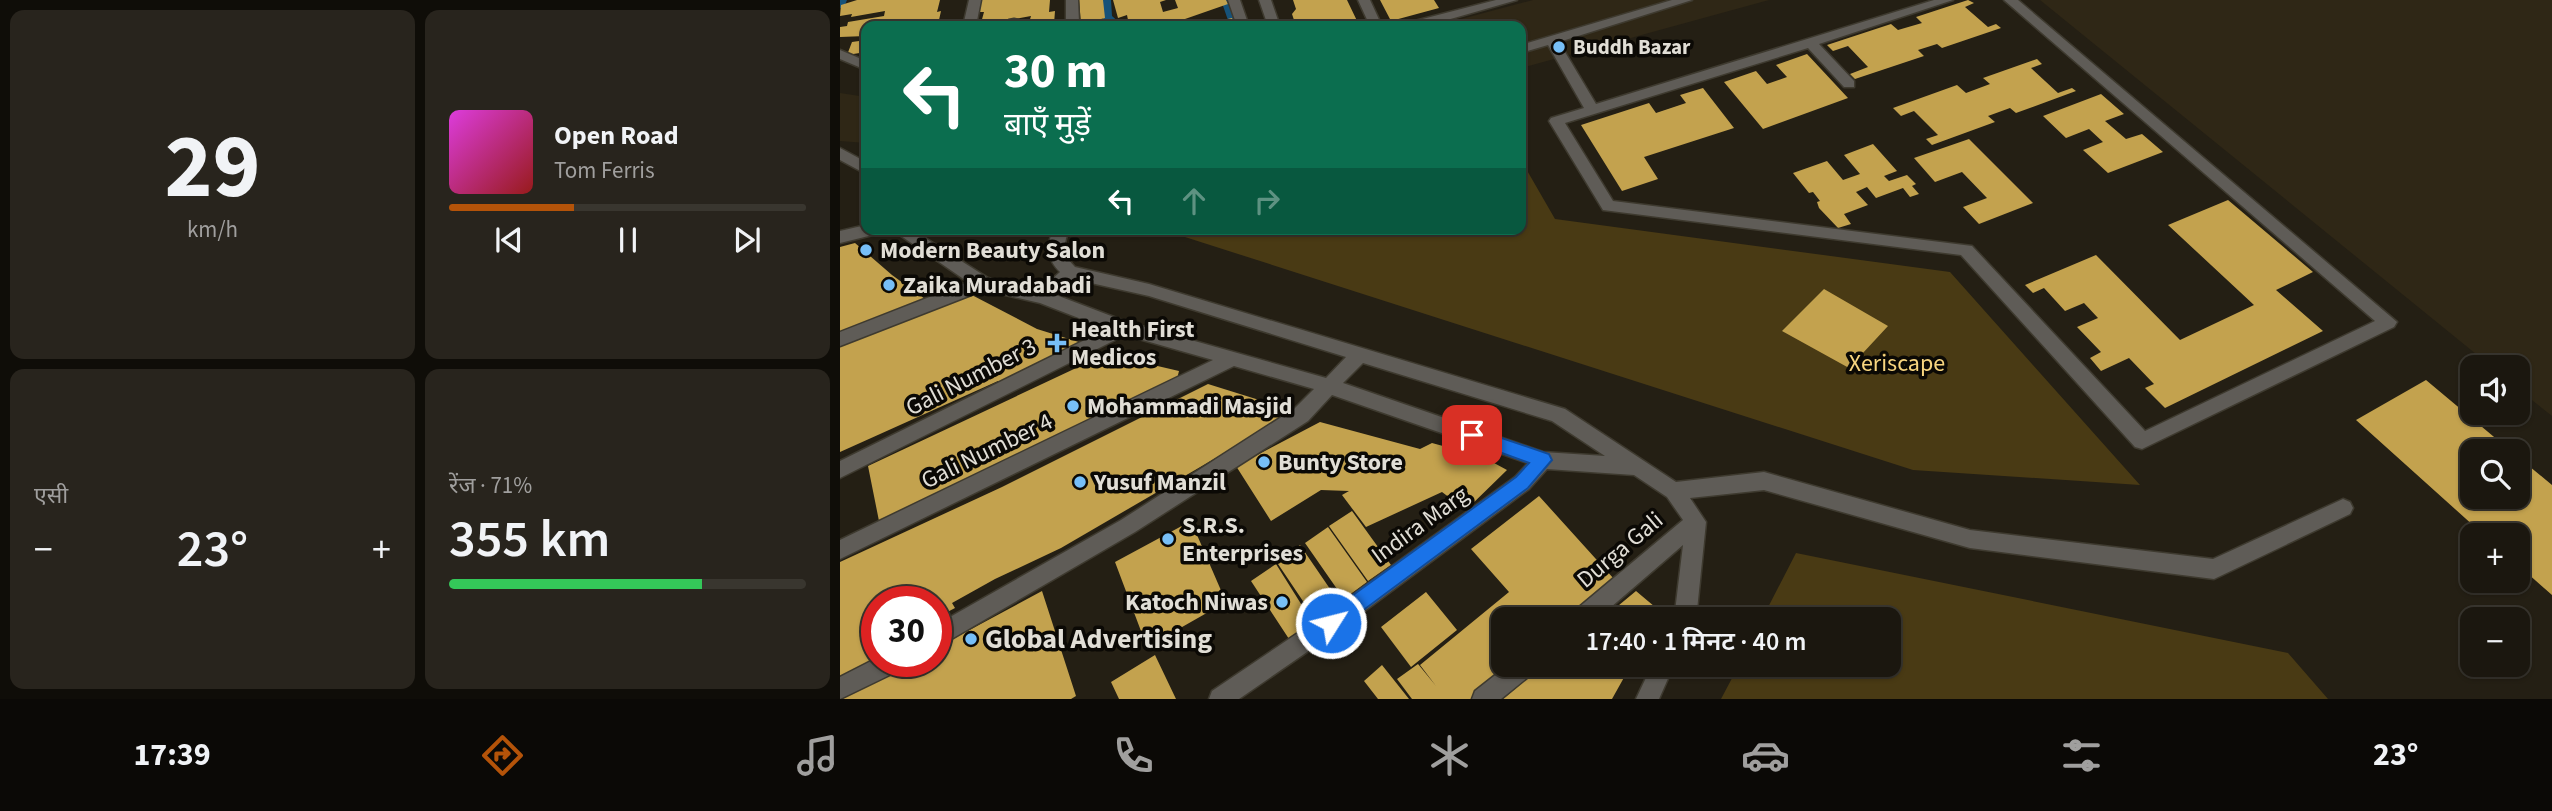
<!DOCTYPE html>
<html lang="hi">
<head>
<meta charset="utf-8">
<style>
  :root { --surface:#1b170f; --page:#28241d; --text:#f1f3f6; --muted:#a09f9e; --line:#39362f; --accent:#b45309 }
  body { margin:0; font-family:"Source Sans 3","Noto Sans Devanagari",sans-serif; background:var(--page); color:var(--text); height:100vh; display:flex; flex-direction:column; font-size:26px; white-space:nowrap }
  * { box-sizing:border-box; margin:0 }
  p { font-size:23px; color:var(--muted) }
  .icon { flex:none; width:38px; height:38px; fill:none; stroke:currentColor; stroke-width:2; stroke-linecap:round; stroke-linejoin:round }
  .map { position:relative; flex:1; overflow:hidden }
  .side { display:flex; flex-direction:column; gap:10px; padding:10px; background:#0f0d08; width:840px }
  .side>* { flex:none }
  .top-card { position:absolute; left:21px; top:21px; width:665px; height:214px; border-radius:14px; box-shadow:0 2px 5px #0004,0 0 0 2px var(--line); background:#0b6e4f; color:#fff; overflow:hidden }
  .tools { position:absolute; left:1620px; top:355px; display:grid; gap:14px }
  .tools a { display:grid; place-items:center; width:70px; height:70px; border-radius:14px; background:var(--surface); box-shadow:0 2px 5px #0004,0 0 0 2px var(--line); font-size:35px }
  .speed { position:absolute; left:21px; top:586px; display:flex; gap:14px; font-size:35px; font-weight:700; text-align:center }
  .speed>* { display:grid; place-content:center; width:91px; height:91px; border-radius:50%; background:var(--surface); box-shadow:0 2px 5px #0004,0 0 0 2px var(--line); line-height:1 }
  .speed .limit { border:10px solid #d22; background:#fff; color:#111 }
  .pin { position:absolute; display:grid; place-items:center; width:60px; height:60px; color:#fff; margin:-30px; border-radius:14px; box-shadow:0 4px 10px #0006 }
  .me { position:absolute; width:77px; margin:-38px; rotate:54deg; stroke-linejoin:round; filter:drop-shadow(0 0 5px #0008) }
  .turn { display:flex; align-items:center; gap:24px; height:147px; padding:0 28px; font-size:32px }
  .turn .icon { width:91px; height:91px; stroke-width:2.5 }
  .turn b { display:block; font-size:49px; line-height:60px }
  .lanes { display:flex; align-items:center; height:66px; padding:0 28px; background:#0003; justify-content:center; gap:35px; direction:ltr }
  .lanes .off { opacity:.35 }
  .big { font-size:52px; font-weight:600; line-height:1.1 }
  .side .widget { flex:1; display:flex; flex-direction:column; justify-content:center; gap:10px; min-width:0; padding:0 24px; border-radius:14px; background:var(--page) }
  .side .dial { align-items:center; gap:0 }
  .dial b { font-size:91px; line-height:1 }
  .song { display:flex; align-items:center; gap:21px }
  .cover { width:84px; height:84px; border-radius:10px; background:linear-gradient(135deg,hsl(300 70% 55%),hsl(0 70% 35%)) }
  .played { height:7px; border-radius:4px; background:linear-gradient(90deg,var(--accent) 35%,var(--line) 35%) }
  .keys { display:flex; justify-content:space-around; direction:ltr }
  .heat { display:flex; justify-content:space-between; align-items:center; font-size:38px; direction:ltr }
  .charge { height:10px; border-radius:5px; background:linear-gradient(90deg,#34c759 71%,var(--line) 0) }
  .side .tiles { flex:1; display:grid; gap:10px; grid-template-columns:repeat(2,1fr) }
  .trip { position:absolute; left:651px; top:607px; width:410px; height:70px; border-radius:14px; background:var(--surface); box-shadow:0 2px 5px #0004,0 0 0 2px var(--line); font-weight:600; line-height:70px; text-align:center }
  .dock { display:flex; height:112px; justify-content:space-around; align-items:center; background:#0b0906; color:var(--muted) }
  .dock .icon { width:49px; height:49px }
  .dock .selected { color:var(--accent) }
  .dock b { font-size:32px; color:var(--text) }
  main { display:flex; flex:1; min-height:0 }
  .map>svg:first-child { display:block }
  .built { fill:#2f2716 }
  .green { fill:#493a14 }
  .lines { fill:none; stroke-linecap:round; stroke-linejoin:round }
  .stream { fill:#165279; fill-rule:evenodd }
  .building { fill:#c3a24e }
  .minor-casing { stroke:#3e3a2f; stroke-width:3 }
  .minor { fill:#5f5c57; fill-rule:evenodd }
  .route { fill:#1a73e8; stroke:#114b97; stroke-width:2 }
  .poi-dot { fill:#77bff7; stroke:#0b0905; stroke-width:2.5 }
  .labels { text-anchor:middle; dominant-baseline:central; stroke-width:7; stroke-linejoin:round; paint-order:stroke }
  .far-poi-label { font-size:21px; font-weight:bold; fill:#e1ded6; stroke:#0b0905; text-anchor:start }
  .poi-label { font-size:24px; font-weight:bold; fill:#e1ded6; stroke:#0b0905; text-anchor:start }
  .park-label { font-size:24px; fill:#f8d57f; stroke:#0b0905 }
  .street-label { font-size:24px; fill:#e1ded6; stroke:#0b0905 }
  .near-poi-label { font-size:28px; font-weight:bold; fill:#e1ded6; stroke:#0b0905; text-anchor:start }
</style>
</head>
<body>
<main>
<section class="side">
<div class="tiles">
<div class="widget dial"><b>29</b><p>km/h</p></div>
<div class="widget">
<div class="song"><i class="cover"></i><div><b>Open Road</b><p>Tom Ferris</p></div></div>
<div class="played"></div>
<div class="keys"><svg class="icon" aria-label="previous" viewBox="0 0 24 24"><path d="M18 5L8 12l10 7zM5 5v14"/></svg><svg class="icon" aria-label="pause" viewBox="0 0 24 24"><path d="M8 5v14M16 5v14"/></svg><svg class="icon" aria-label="next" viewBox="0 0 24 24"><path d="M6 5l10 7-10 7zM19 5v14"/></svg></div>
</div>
<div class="widget"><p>एसी</p>
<div class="heat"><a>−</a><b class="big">23°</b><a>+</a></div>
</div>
<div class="widget"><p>रेंज · 71%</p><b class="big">355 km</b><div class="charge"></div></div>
</div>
</section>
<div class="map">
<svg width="1712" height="699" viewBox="0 0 1712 699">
  <rect width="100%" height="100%" fill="#241f14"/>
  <path class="built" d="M693,0H929L681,68V26H595Z
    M1200,0H1712V416L1678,389V368L1652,367Z
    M0,93L26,97V143L0,141Z"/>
  <path class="green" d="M681,160L715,219L1110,272L1300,485L1073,470L320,229H681Z
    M956,553L1448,653L1488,699H881L899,665H1048V620L922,619Z"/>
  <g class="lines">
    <path class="stream" d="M0,0H7L4,7L0,8Z
      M261,0H271L272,16L283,26H272L263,19Z
      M381,0H391L400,26H390Z"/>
  </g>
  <path class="building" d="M17,0H100L97,12L101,11L99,20L92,21L91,25L115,21L114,26H59V24L26,26V36L0,37V27L7,26L8,22L44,16L45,11L11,17L12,14L0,16L1,5Z
    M141,0H210L209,12L215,11L214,24L188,26L191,16L164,21L163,26H132L141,23L144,12H139Z
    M239,0H263L265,18L241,24Z
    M273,0H326L320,2L323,12L338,8L335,0H386L388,4L345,19L347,26H280L278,23L288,20L287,15L278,18Z
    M453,0H507L519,25L456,26L452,14L456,9Z
    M540,0H594L599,8L551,21Z
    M1128,0L1134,3L1125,7L1148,27L1156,24L1161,28L1102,48L1097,44L1078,50L1084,56L1015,79L1010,74L1028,67L1008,46L993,51L987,45L1051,24L1058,30L1082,23L1076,17Z
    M392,18L395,26H349L375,19V22Z
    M26,40V52L7,55L12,42Z
    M967,54L1008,98L923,129L884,82L916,71L927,84L947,77L936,65Z
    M1197,59L1202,64L1191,68L1218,93L1232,88L1236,91L1176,113L1170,108L1148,116L1155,122L1092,145L1086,139L1098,135L1074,111L1061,116L1053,108L1117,85L1126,93L1150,84L1143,78Z
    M863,88L894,128L804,157L818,179L782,191L741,125L809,103L816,113L846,103L840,95Z
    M1261,94L1284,114L1265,121L1286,139L1302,134L1323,152L1268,173L1243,150L1263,142L1249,129L1226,138L1203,116Z
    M1129,139L1193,203L1139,224L1123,207L1147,198L1122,172L1095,182L1074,158Z
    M1033,144L1057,171L1044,176L1049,181L1067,175L1076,184L1072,186L1079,194L1070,197L1063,188L1036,198L1027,187L1016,192L1028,205L1004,214L1011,224L998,228L979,208L977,202L980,201L973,192L969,193L953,173L987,161L1003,180L1020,174L1004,155Z
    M1388,200L1473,272L1436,290L1483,331L1325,408L1305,388L1314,384L1289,358L1261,371L1250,358L1261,352L1237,327L1258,318L1244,303L1225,311L1204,288L1193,293L1185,285L1256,255L1340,340L1414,305L1328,225Z
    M15,243L52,275L85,299L0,333V247Z
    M984,289L1048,326L1009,368L942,331Z
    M128,293L197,329L242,343L159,385L158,381L0,452V344Z
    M266,354L339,371L336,383L40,526L28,466Z
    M1586,380L1672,452H1633V497H1678V457L1712,485V595L1678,565V536H1645L1516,420Z
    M368,384L438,406L441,420L221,548L155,579L112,603L115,608L96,618V602H61L56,589L59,602H37V662L0,681V562L162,487Z
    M480,422L580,449L592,443L643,457L667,470L626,510L602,492L526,527L502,495L509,491L481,490L431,521L396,466Z
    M699,496L774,579L726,620H663V665H671L631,699H572L557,679L578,664L596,686L580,665L669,592L631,549Z
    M512,511L551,565L528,581L489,526Z
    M351,521L386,602L307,647L275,562Z
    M488,527L527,582L504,599L465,543Z
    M460,545L499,602L475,619L436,561Z
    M436,564L473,623L449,639L411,581Z
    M202,591L236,696L231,699H2L73,662H96V648Z
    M796,591L821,612L817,620H761Z
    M586,592L617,630L571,667L541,627Z
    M315,655L336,699H279L271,682Z
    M542,665L569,699H538L524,681Z
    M703,665H791L772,699H663Z"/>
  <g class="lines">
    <defs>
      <path id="minor" d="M129,0H141L136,26H123Z
        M226,0H238L239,22L243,26L226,24Z
        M388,0H400L409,26H397Z
        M419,0H431L440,26H428Z
        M518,0H530L542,26H530Z
        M656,0H677L586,26H565L567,23Z
        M832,0H852L719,42L756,104L1094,0H1113L979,44L1014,81V87H1004L968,48L725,123L773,201L1132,246L1305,431L1535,321L1164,0H1178L1557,322L1554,327L1302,449L1295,447L1121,255L763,210L709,121L711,118L744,108L708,45L681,53V45Z
        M174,19L179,20V26H167L169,20Z
        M0,50L26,61V70L0,59Z
        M0,148L26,162V174L0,160Z
        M26,225V229H43L41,233L0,243V231Z
        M51,229H71L148,278L200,290L220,272C206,258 207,246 213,229H229C223,246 222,254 235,267L309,284L725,409L836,482L924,472L1130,530L1373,559L1503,499L1510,502L1513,508L1510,514L1374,579L1130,548L924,490L850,498L866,522L856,620H834L843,545L756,620H729L732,613L843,520L827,497L794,475L707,469L689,489L499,630L399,699H369L372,691L483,616L675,477L688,463L492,395L468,421L295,532L96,648V625L281,520L454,409L474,389L394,366L0,559V540L373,360L285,335L0,478V461L267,329L200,303L144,290L0,346V332L128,282ZM233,279L309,296L506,357L486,378L287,322L216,295ZM523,363L712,421L765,456L703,452L503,383Z
        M37,658V662H63L60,670L0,699V677Z
        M668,665H696L693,673L661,699H632L635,691Z
        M812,665H834L819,699H796Z"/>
    </defs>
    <use href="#minor" class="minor-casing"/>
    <use href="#minor" class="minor"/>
  </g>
  <path class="route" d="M632,428L709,454L712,460L688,488L498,629L491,632L484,629L481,623L484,616L676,477L689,463L626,440L623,435L626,430Z"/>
  <g class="poi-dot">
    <circle cx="719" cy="47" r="7"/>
    <circle cx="26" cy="250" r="7"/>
    <circle cx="49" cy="285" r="7"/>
    <path d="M213.5 332.5h7v7h7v7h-7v7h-7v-7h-7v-7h7z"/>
    <circle cx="233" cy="406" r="7"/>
    <circle cx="424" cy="462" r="7"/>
    <circle cx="240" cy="482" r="7"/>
    <circle cx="328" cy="539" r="7"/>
    <circle cx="442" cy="602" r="7"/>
    <circle cx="131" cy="639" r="7"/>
  </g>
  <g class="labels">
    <g class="far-poi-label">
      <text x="733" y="47">Buddh Bazar</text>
    </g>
    <g class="poi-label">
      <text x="40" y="250">Modern Beauty Salon</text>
      <text x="63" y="285">Zaika Muradabadi</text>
      <text x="231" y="329">Health First<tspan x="231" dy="28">Medicos</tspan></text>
      <text x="247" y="406">Mohammadi Masjid</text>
      <text x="438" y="462">Bunty Store</text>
      <text x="254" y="482">Yusuf Manzil</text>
      <text x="342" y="525">S.R.S.<tspan x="342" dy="28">Enterprises</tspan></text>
      <text x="428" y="602" text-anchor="end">Katoch Niwas</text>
    </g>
    <g class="park-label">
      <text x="1057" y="363">Xeriscape</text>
    </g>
    <g class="street-label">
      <text transform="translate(131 377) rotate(-27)">Gali Number 3</text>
      <text transform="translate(147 451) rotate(-26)">Gali Number 4</text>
      <text transform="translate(580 525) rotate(-36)">Indira Marg</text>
      <text transform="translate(780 550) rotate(-40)">Durga Gali</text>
    </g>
    <g class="near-poi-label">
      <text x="145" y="639">Global Advertising</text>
    </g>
  </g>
</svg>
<div class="tools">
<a><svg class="icon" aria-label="sound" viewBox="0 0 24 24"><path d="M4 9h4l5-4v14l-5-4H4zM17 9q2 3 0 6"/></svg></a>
<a><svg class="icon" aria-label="search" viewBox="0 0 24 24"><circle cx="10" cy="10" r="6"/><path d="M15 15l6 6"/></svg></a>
<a>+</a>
<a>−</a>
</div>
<div class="speed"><div class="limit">30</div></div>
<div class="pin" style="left:632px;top:435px;background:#d93025"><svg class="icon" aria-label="arrive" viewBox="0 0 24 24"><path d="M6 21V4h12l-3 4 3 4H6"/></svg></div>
<svg class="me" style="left:491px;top:623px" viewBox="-20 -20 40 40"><circle r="17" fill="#1a73e8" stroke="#fff" stroke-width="3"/><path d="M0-11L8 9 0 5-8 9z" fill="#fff"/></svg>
<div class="trip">17:40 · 1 मिनट · 40 m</div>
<div class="top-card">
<div class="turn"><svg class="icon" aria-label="left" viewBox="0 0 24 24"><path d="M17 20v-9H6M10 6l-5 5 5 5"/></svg><div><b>30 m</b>बाएँ मुड़ें</div></div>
<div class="lanes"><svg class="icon" aria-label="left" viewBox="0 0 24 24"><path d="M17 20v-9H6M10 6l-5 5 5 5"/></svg><svg class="icon off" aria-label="ahead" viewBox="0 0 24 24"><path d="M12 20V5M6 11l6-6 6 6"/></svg><svg class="icon off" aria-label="right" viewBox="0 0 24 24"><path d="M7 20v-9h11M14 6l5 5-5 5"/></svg></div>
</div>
</div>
</main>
<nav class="dock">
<b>17:39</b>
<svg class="icon selected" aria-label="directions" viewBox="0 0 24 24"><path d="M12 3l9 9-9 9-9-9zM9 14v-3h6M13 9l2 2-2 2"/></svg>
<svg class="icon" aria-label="music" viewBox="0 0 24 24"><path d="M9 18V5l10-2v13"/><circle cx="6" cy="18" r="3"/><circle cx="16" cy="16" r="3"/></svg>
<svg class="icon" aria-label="phone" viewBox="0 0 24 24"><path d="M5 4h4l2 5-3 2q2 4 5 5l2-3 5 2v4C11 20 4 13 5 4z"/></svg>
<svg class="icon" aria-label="climate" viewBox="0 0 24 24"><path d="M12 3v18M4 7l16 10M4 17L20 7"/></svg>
<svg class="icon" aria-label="car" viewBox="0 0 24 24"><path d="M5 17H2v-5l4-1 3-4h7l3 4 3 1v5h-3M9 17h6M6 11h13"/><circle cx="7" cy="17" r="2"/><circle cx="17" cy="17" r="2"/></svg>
<svg class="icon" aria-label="filters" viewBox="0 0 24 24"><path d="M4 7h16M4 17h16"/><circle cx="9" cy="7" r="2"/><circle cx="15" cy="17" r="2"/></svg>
<b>23°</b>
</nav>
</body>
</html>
